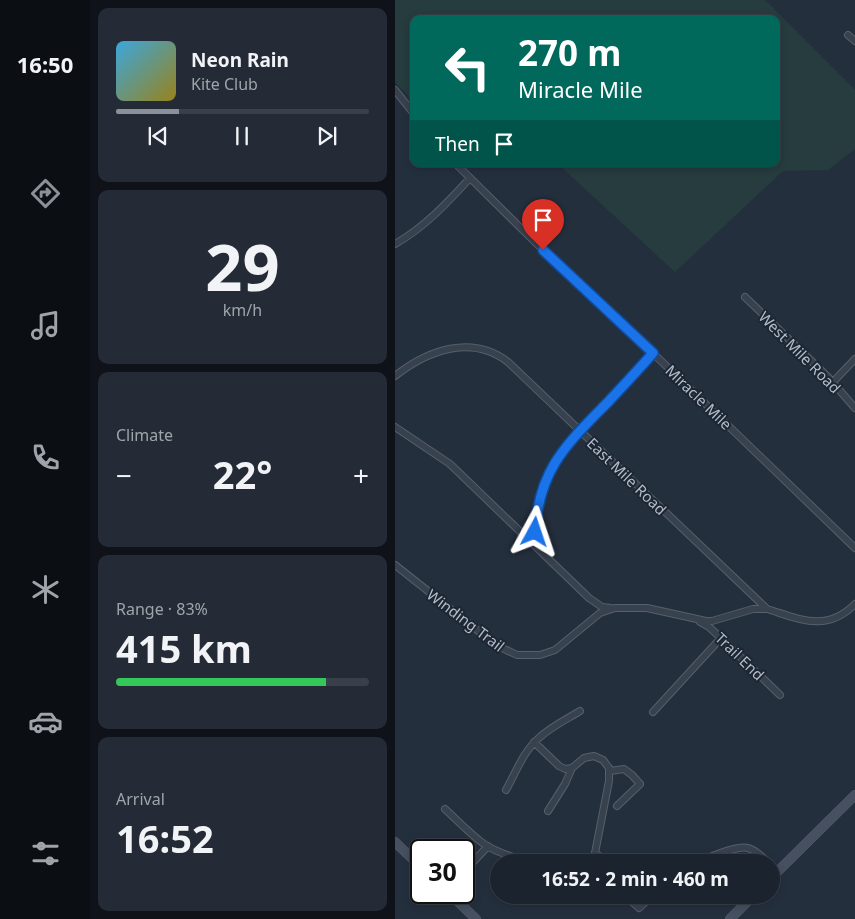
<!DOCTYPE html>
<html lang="en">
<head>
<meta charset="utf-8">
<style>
  :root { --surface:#1b232e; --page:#242b36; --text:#f1f3f6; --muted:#a0a4aa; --line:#39404a; --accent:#8c9099 }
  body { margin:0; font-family:"Noto Sans",sans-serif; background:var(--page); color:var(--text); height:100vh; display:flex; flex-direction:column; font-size:19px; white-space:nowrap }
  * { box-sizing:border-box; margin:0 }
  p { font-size:16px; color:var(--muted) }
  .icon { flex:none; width:28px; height:28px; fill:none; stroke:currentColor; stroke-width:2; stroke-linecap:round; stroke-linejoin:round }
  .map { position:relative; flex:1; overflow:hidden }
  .sheet { display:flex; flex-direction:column; gap:8px; padding:8px; background:#0f1319; width:305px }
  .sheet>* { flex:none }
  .top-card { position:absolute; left:15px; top:15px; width:370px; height:152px; border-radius:10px; box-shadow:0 2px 8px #0003,0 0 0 1px var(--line); background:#00695c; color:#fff; overflow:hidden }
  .speed { position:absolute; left:15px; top:839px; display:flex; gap:10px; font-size:25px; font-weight:700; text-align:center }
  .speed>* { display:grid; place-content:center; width:65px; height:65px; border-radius:50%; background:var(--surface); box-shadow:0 2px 8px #0003,0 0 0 1px var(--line); line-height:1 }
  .speed .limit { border:2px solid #111; border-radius:8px; background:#fff; color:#111 }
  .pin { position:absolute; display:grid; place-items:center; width:42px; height:42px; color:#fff; margin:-51px -21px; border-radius:50% 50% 50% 0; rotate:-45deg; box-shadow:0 0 5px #0007 }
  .pin .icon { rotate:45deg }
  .me { position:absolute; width:55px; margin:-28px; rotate:5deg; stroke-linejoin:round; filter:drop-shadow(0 0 4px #0008) }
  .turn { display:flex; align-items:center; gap:18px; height:105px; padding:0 25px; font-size:22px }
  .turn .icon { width:65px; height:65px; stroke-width:2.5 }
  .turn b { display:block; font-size:35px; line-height:42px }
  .then { display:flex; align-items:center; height:48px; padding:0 25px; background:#0003; gap:10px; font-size:19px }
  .big { font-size:38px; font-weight:700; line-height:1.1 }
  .sheet .tile { flex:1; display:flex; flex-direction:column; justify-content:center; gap:8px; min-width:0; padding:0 18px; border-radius:10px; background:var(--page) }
  .sheet .dial { align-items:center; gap:0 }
  .dial b { font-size:65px; line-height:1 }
  .song { display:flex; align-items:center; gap:15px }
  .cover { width:60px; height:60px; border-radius:8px; background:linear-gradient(135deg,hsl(200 70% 55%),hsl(50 70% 35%)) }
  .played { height:5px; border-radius:2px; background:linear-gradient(90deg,var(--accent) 25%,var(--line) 25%) }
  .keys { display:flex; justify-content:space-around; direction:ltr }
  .heat { display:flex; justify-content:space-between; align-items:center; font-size:28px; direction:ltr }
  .charge { height:8px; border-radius:4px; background:linear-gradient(90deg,#34c759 83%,var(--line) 0) }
  .trip { position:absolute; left:95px; top:854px; width:290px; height:50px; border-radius:25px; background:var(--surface); box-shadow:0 2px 8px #0003,0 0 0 1px var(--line); font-weight:700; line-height:50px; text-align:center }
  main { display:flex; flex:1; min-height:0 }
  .menu { display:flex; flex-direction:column; width:90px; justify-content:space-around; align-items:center; background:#0b0e12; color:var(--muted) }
  .menu .icon { width:35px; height:35px }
  .menu .current { color:var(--accent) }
  .menu b { font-size:22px; color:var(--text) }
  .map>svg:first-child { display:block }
  .green { fill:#263c3f }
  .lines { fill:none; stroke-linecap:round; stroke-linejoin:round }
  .street-casing { stroke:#565f6c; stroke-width:8 }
  .secondary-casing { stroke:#565f6c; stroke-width:10 }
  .street { stroke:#38414e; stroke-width:6 }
  .secondary { stroke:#465061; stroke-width:9 }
  .route-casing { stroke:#114b97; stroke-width:12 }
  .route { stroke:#1a73e8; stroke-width:9 }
  .labels { text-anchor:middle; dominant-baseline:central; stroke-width:4; stroke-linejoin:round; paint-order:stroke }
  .street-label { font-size:15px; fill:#b4bcc9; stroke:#1d2633 }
</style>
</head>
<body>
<main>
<nav class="menu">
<b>16:50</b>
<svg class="icon current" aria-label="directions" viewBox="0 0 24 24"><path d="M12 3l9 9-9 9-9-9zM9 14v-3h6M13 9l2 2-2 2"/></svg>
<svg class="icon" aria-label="music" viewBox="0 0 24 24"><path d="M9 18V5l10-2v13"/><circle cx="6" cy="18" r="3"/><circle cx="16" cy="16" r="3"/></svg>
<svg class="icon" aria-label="phone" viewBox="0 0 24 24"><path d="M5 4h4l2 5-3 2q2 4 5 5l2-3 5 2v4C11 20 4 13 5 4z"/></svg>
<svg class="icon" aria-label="climate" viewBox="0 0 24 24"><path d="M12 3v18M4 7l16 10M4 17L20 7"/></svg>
<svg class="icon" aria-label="car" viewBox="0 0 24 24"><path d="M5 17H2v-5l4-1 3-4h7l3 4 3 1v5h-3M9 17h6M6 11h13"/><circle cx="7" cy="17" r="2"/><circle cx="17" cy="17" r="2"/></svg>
<svg class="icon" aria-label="filters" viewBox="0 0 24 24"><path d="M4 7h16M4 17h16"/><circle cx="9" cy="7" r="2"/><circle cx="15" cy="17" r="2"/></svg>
</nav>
<section class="sheet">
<div class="tile">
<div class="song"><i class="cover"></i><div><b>Neon Rain</b><p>Kite Club</p></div></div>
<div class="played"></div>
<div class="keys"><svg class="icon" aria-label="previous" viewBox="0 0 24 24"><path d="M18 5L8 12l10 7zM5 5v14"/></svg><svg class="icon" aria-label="pause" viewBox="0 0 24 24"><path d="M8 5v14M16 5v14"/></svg><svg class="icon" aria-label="next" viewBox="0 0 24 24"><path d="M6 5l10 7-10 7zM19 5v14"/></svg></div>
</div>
<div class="tile dial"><b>29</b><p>km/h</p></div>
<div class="tile"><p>Climate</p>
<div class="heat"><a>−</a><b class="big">22°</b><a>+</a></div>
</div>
<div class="tile"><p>Range · 83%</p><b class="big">415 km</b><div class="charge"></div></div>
<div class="tile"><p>Arrival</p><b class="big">16:52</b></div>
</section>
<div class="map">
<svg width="460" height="919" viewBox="0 0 460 919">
  <rect width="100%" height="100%" fill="#242f3e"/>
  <path class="green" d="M0,0H370L460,90V149L433,170L388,171L280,272L163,164H381V19H19V102L0,82Z"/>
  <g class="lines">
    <defs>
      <path id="street" d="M453,35L460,41
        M0,90L19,114
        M61,164L148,250L234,330L460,548
        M0,244C30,227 52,203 75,178
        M350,297L433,377L460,408
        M0,376C33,350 77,334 113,362L372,609C405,619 431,633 460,604
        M438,382L460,359
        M0,427L55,464L194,598L207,607L216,608
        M148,551L140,532L141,511L145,495L152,475L176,440L222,393L258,353
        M0,565L91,637L105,647L122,655H145L160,650L205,613L220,608H252L311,621H317L358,609H372
        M305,622L314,627L326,638L385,695
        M258,712L326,638
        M139,742L164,766L170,769L177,768L189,758L199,756L208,760L214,768V781L200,853L197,862
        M215,771L229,769L237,775L245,784L222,806
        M111,790C121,772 129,750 145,737C156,727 172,719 185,711
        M50,809C63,821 75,834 89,844C102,853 118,857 133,862
        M153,811L170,784L177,768
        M200,853L212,862
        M302,862C314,858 341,845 353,848C361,850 367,857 373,862
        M69,872L93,846
        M230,895L244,908L258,895
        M247,895L252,900"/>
      <path id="secondary" d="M0,842L26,867
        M376,878L460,795
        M53,892L81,919
        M335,919L359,895"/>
    </defs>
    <use href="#street" class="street-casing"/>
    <use href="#secondary" class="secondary-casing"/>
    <use href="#street" class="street"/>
    <use href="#secondary" class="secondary"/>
  </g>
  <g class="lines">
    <defs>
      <path id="route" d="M140,532C144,468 172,444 214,401C229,385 244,369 258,353L148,250"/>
    </defs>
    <use href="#route" class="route-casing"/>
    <use href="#route" class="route"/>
  </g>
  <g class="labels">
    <g class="street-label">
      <text transform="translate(405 352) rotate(45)">West Mile Road</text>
      <text transform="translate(304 397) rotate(44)">Miracle Mile</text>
      <text transform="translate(232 476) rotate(44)">East Mile Road</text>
      <text transform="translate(71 620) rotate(37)">Winding Trail</text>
      <text transform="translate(345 656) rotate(44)">Trail End</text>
    </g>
  </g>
</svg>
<div class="speed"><div class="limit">30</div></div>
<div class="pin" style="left:148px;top:250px;background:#d93025"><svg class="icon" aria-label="arrive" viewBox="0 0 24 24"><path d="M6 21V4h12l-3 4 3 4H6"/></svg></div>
<svg class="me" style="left:140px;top:532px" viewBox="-20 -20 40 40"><path d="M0-17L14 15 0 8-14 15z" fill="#1a73e8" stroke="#fff" stroke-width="4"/></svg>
<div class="trip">16:52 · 2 min · 460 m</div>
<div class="top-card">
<div class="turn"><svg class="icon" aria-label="left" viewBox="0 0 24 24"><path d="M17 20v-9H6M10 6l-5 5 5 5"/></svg><div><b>270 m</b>Miracle Mile</div></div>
<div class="then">Then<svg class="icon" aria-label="arrive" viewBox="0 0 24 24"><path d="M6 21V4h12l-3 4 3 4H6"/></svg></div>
</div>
</div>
</main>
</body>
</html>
